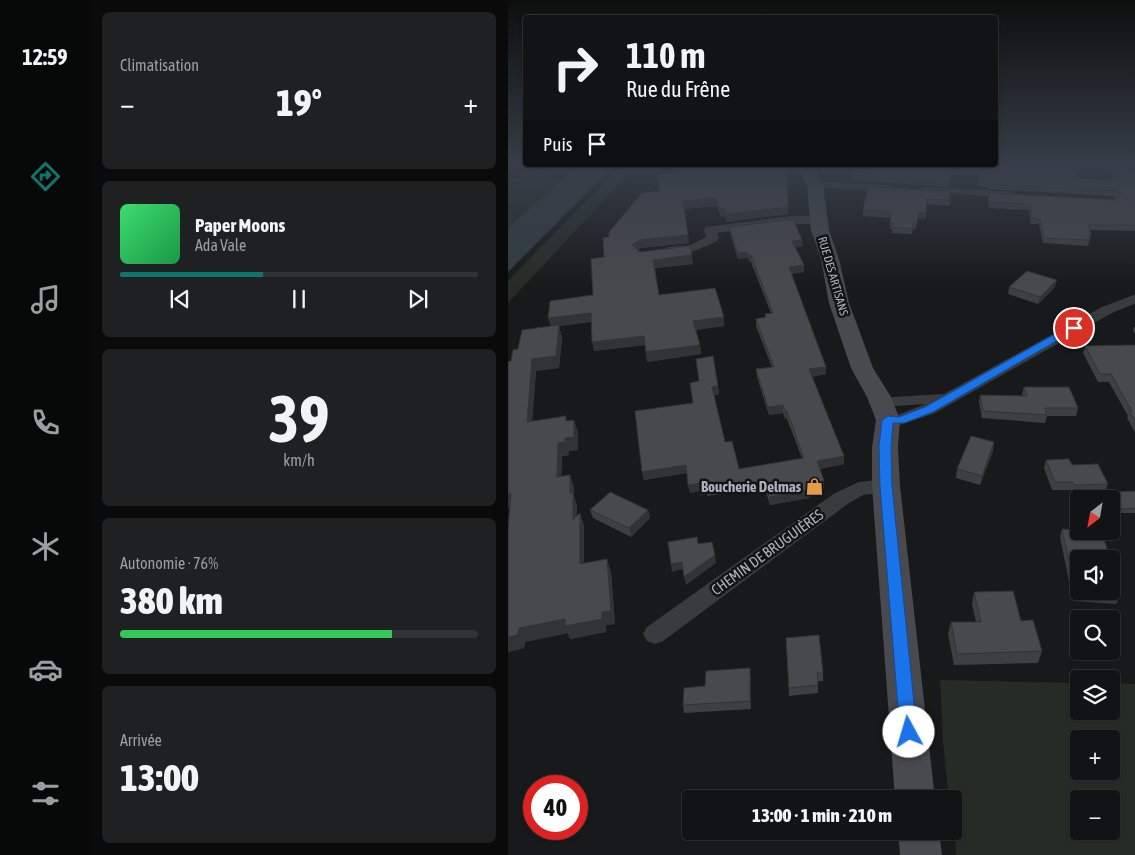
<!DOCTYPE html>
<html lang="fr">
<head>
<meta charset="utf-8">
<style>
  :root { --surface:#121314; --page:#1f2022; --text:#f1f3f6; --muted:#9c9ea0; --line:#313234; --accent:#0f766e }
  body { margin:0; font-family:"Asap Condensed",sans-serif; background:var(--page); color:var(--text); height:100vh; display:flex; flex-direction:column; font-size:19px; white-space:nowrap }
  * { box-sizing:border-box; margin:0 }
  p { font-size:16px; color:var(--muted) }
  .icon { flex:none; width:28px; height:28px; fill:none; stroke:currentColor; stroke-width:2; stroke-linecap:round; stroke-linejoin:round }
  .map { position:relative; flex:1; overflow:hidden }
  .side { display:flex; flex-direction:column; gap:12px; padding:12px; background:#0a0a0b; width:418px }
  .side>* { flex:none }
  .banner { position:absolute; left:15px; top:15px; width:475px; height:152px; border-radius:5px; box-shadow:0 1px 4px #0004,0 0 0 1px var(--line); background:#121314; color:var(--text); overflow:hidden }
  .needle { width:32px; rotate:211deg }
  .buttons { position:absolute; left:562px; top:490px; display:grid; gap:10px }
  .buttons a { display:grid; place-items:center; width:50px; height:50px; border-radius:5px; background:var(--surface); box-shadow:0 1px 4px #0004,0 0 0 1px var(--line); font-size:25px }
  .speed { position:absolute; left:15px; top:775px; display:flex; gap:10px; font-size:25px; font-weight:700; text-align:center }
  .speed>* { display:grid; place-content:center; width:65px; height:65px; border-radius:50%; background:var(--surface); box-shadow:0 1px 4px #0004,0 0 0 1px var(--line); line-height:1 }
  .speed .limit { border:8px solid #d22; background:#fff; color:#111 }
  .pin { position:absolute; display:grid; place-items:center; width:42px; height:42px; color:#fff; margin:-21px; border:2px solid #fff; border-radius:50%; box-shadow:0 1px 5px #0007 }
  .me { position:absolute; width:55px; margin:-28px; rotate:354deg; stroke-linejoin:round; filter:drop-shadow(0 0 4px #0008) }
  .turn { display:flex; align-items:center; gap:18px; height:105px; padding:0 20px; font-size:22px }
  .turn .icon { width:65px; height:65px; stroke-width:2.5 }
  .turn b { display:block; font-size:35px; line-height:42px }
  .then { display:flex; align-items:center; height:48px; padding:0 20px; background:#0003; gap:10px; font-size:19px }
  .big { font-size:38px; font-weight:800; line-height:1.1 }
  .side .tile { flex:1; display:flex; flex-direction:column; justify-content:center; gap:8px; min-width:0; padding:0 18px; border-radius:8px; background:var(--page) }
  .side .dial { align-items:center; gap:0 }
  .dial b { font-size:65px; line-height:1 }
  .song { display:flex; align-items:center; gap:15px }
  .cover { width:60px; height:60px; border-radius:8px; background:linear-gradient(135deg,hsl(140 70% 55%),hsl(140 70% 35%)) }
  .played { height:5px; border-radius:2px; background:linear-gradient(90deg,var(--accent) 40%,var(--line) 40%) }
  .keys { display:flex; justify-content:space-around; direction:ltr }
  .heat { display:flex; justify-content:space-between; align-items:center; font-size:28px; direction:ltr }
  .charge { height:8px; border-radius:4px; background:linear-gradient(90deg,#34c759 76%,var(--line) 0) }
  .trip { position:absolute; left:174px; top:790px; width:280px; height:50px; border-radius:5px; background:var(--surface); box-shadow:0 1px 4px #0004,0 0 0 1px var(--line); font-weight:800; line-height:50px; text-align:center }
  main { display:flex; flex:1; min-height:0 }
  .dock { display:flex; flex-direction:column; width:90px; justify-content:space-around; align-items:center; background:#070808; color:var(--muted) }
  .dock .icon { width:35px; height:35px }
  .dock .selected { color:var(--accent) }
  .dock b { font-size:22px; color:var(--text) }
  .map>svg:first-child { display:block }
  .green { fill:#252c25; fill-rule:evenodd }
  .water { fill:#323d42 }
  .lines { fill:none; stroke-linecap:round; stroke-linejoin:round }
  .street { fill:#3a3b3f; fill-rule:evenodd }
  .secondary { fill:#484a4f; fill-rule:evenodd }
  .wall { fill:#3e3f42 }
  .shaded-wall { fill:#323336 }
  .building { fill:#48494d; stroke:#323336 }
  .route { fill:#1a73e8; stroke:#114b97 }
  .labels { text-anchor:middle; dominant-baseline:central; stroke-width:5; stroke-linejoin:round; paint-order:stroke }
  .far-street-label { font-size:12px; fill:#acb1b9; stroke:#131415 }
  .poi-label { font-size:15px; font-weight:bold; fill:#acb1b9; stroke:#131415; text-anchor:end }
  .street-label { font-size:15px; fill:#acb1b9; stroke:#131415 }
</style>
</head>
<body>
<main>
<nav class="dock">
<b>12:59</b>
<svg class="icon selected" aria-label="directions" viewBox="0 0 24 24"><path d="M12 3l9 9-9 9-9-9zM9 14v-3h6M13 9l2 2-2 2"/></svg>
<svg class="icon" aria-label="music" viewBox="0 0 24 24"><path d="M9 18V5l10-2v13"/><circle cx="6" cy="18" r="3"/><circle cx="16" cy="16" r="3"/></svg>
<svg class="icon" aria-label="phone" viewBox="0 0 24 24"><path d="M5 4h4l2 5-3 2q2 4 5 5l2-3 5 2v4C11 20 4 13 5 4z"/></svg>
<svg class="icon" aria-label="climate" viewBox="0 0 24 24"><path d="M12 3v18M4 7l16 10M4 17L20 7"/></svg>
<svg class="icon" aria-label="car" viewBox="0 0 24 24"><path d="M5 17H2v-5l4-1 3-4h7l3 4 3 1v5h-3M9 17h6M6 11h13"/><circle cx="7" cy="17" r="2"/><circle cx="17" cy="17" r="2"/></svg>
<svg class="icon" aria-label="filters" viewBox="0 0 24 24"><path d="M4 7h16M4 17h16"/><circle cx="9" cy="7" r="2"/><circle cx="15" cy="17" r="2"/></svg>
</nav>
<section class="side">
<div class="tile"><p>Climatisation</p>
<div class="heat"><a>−</a><b class="big">19°</b><a>+</a></div>
</div>
<div class="tile">
<div class="song"><i class="cover"></i><div><b>Paper Moons</b><p>Ada Vale</p></div></div>
<div class="played"></div>
<div class="keys"><svg class="icon" aria-label="previous" viewBox="0 0 24 24"><path d="M18 5L8 12l10 7zM5 5v14"/></svg><svg class="icon" aria-label="pause" viewBox="0 0 24 24"><path d="M8 5v14M16 5v14"/></svg><svg class="icon" aria-label="next" viewBox="0 0 24 24"><path d="M6 5l10 7-10 7zM19 5v14"/></svg></div>
</div>
<div class="tile dial"><b>39</b><p>km/h</p></div>
<div class="tile"><p>Autonomie · 76%</p><b class="big">380 km</b><div class="charge"></div></div>
<div class="tile"><p>Arrivée</p><b class="big">13:00</b></div>
</section>
<div class="map">
<svg width="628" height="855" viewBox="0 0 628 855">
  <rect width="100%" height="100%" fill="#18191a"/>
  <path class="green" d="M112,166H128L0,303V281Z
    M27,168L43,178L53,180L0,228V178L10,179L20,169Z
    M432,680L571,683V711H604V683L627,684V855H448L445,799H441L435,741ZM571,739H604V771H571ZM571,799H604V831H571Z"/>
  <path class="water" d="M69,166H105L0,272V228Z"/>
  <g class="lines">
    <path class="street" d="M307,182L382,185L387,188L382,191L303,187V183Z
      M418,187L505,192L511,195L505,198L414,192V188Z
      M282,216H311L317,220L311,224H282L209,233L211,238L209,241C197,247 165,262 154,251L160,247L183,245L198,237L196,230L198,227Z
      M628,294V303L604,313L427,413L392,425L374,424L371,420L374,416L390,415L417,404L374,407L368,406L366,402L368,398L436,394L594,307Z
      M378,479L385,481L388,486L385,491L355,495L341,503L155,641L147,644L139,641L135,634L139,627L327,493L351,482Z"/>
    <path class="secondary" d="M290,166H304L315,185L321,230L331,259L341,303L365,368L383,397L392,420L390,447L392,486L427,799H387L364,486V447L368,420L359,397L343,368L321,303L313,259L303,230L299,185Z
      M390,831H431L434,855H392Z"/>
  </g>
  <path class="wall" d="M167,166H278L280,214L218,222L217,216L213,217L209,206L176,209L181,243L133,248L130,250L132,252L185,264L147,268L151,295L216,317V326L188,330L192,345L193,354L139,362L137,345L86,351L83,322L51,326L54,338L51,368L28,371L24,421H59L70,433V450L61,451V455L54,456L53,476L62,475L66,488V496L69,506V516L72,513L76,526V563L103,572L107,624L98,625V632L62,639L60,633L17,642L16,648L0,652V529L2,508H0V362L3,361L10,349L43,326L85,295L96,257L101,237L152,191L170,173Z
    M347,166H567L569,178L605,180L602,175L604,169H607L608,167L628,173V231L582,230L583,234L580,246L535,243L531,224H523L521,210L481,208L480,199L481,193L606,200L609,198L605,196L479,189V187L471,186L470,175L442,174L441,187L344,180V175Z
    M360,187L442,200L441,206L419,204L418,218L409,219L408,229H405L404,234L384,233V229H382L383,218L355,216V210Z
    M221,227L295,246L287,247L296,265V272L283,274L318,367V374L304,377L336,456V464L312,469L316,488L301,498L262,505L257,489L199,496V494L193,495L192,491L182,493L179,473L136,480L134,472L185,403L210,386L211,394L206,395L217,442L231,469L294,458L279,419H277L275,413L261,415L249,377L248,369L264,367L248,326V319L257,317V314L263,313L243,262H241L240,258L230,259L222,233Z
    M501,287H547L530,304L500,294Z
    M626,327H628V335L625,331Z
    M628,345V434L619,418L620,416L601,382H590L575,353L577,346Z
    M516,387L570,408L568,416H539L537,423L474,418L471,402L472,395L515,396L514,394Z
    M486,442L485,451L472,485L448,478L449,469Z
    M538,460L600,484L597,492L564,493L563,490H544L536,468Z
    M628,491V513H612L604,496L606,492Z
    M82,510H140L142,518L123,537L85,518Z
    M554,529L612,596L608,604L565,601L552,537Z
    M466,592L513,621L534,651L530,663L446,665L440,634L443,622H468L464,604Z
    M278,638L315,673V681H310V693L281,696Z
    M243,677V709L176,713L175,705L197,686Z"/>
  <path class="shaded-wall" d="M208,198L209,206L176,209L175,201Z
    M280,207V214L218,222V214Z
    M212,209H216L217,216L213,217Z
    M418,212V218L409,219L410,213Z
    M180,235L181,243L133,248L125,253L124,245L131,240Z
    M294,240L295,246L284,247V241Z
    M239,252L240,258L230,259V253Z
    M184,255L185,264L147,268L145,260Z
    M241,255H243V262H241Z
    M296,265V272L281,274V267Z
    M549,280L547,287L530,304L532,297Z
    M83,313L85,321L51,326L54,338L51,368L28,371L23,435L19,422L24,359L43,327L40,318Z
    M216,317V326L186,330L185,321Z
    M136,336L138,345L86,351L84,342Z
    M192,345L193,354L139,362L138,352Z
    M318,367V374L301,377V369Z
    M210,386L211,394L205,395L204,387Z
    M275,405V413L261,415L260,407Z
    M277,411H279V419H277Z
    M66,420L70,433V450L61,451V455L54,456L53,490L49,477L50,443Z
    M486,442L485,451L472,485L474,476Z
    M336,456V464L309,469V461Z
    M178,465L179,473L136,480L134,472Z
    M62,475L66,488V496L69,506V533L65,520L62,493Z
    M316,480V488L301,498L262,505L261,497Z
    M191,483L198,486L199,494L193,495L192,491L182,493L180,485Z
    M3,493L8,507L0,508V494Z
    M140,510L142,518L123,537L121,528Z
    M72,513L76,526V577L72,564Z
    M207,555L208,563L178,585L176,577Z
    M99,559L103,572L107,624L98,625V632L62,639L60,633L17,642L16,648L0,652V637L11,628L94,612Z
    M174,562L175,569L164,572L163,564Z
    M242,668L243,677V709L242,701Z"/>
  <path class="building" d="M169,166H278L280,207L218,214L216,209H212L208,198L175,201L180,235L131,240L124,245L132,252L182,246L184,255L145,260L151,295L207,288L216,317L185,321L192,345L138,352L136,336L84,342L83,313L40,318L42,301L85,295L83,259L96,257L95,238L101,237V232L134,193L152,191L149,175L171,173Z
    M347,166H567L569,178L610,181L604,169H609L608,167H625L628,173V225H580L583,234L580,235L582,240L536,238L532,219L524,218L522,204L482,202L481,193L606,200L614,195L607,191L480,184V181H472L471,170L442,168V182L344,175Z
    M360,187L442,191V200L419,199L418,212L410,213L409,223H405V229L384,227L385,223H382L384,212L355,210Z
    M285,219L294,240L284,241L296,265L281,267L318,367L301,369L336,456L309,461L316,480L301,490L261,497L257,481L198,488V486L191,487V483L180,485L178,465L134,472L127,411L185,403L182,383L191,381L188,359L205,356L210,386L204,387L217,442L224,441L231,469L296,458L279,411H277L275,405L260,407L248,369L266,367L248,319L258,317L257,314L265,313L243,255H241L239,252L230,253L221,227Z
    M519,271L549,280L532,297L501,287Z
    M51,325L48,356L24,359L19,422L58,416V421L66,420V437L57,438V442L50,443L49,477L62,475V493H65V520L72,513V564L99,559L103,611L94,612V619L57,626V619L11,628L10,635L0,637V529L3,493L0,494V362L3,361L5,350L10,349L14,330Z
    M628,345V422L621,411H624L603,374H592L577,346Z
    M516,387H561L570,408H537L539,415L475,411L472,395L519,396Z
    M463,436L486,442L474,476L449,469Z
    M561,459L564,465L590,464L600,484L566,485L565,482H547L538,460Z
    M628,491V508L613,509L606,492Z
    M102,492L140,510L121,528L82,510Z
    M554,529L571,530V531L594,532L602,559H571V591H604V567L612,596L568,593Z
    M189,537L190,544L204,542L207,555L176,577L174,562L163,564L160,542Z
    M505,591L513,621L525,620L534,651L449,654L443,622H473L466,592Z
    M311,635L315,673H309L310,685L281,688L278,638Z
    M242,668V701L175,705L176,688L197,686L198,671Z"/>
  <linearGradient id="sky" x2="0" y2="1"><stop stop-color="#0d0e0e"/><stop offset="0.58" stop-color="#373e49"/><stop offset="1" stop-color="#373e49" stop-opacity="0"/></linearGradient>
  <rect width="628" height="286" fill="url(#sky)"/>
  <path class="route" d="M563,325L571,328L425,412L396,423H385L383,446L384,486L409,732L407,738L401,741L395,738L392,732L372,486L371,446L374,420L380,416L391,417L417,407Z"/>
  <defs>
    <symbol id="shop-bare" viewBox="-9 -9 18 18"><path d="M-5-2.5h2.3a2.7 3.5 0 0 1 5.4 0H5L5.5 6h-11ZM-1.5-2.5h3a1.5 2.3 0 0 0-3 0Z" fill="#e39c48" stroke="#131415" stroke-width="2.5" paint-order="stroke"/></symbol>
  </defs>
  <g fill-rule="evenodd">
    <use href="#shop-bare" x="294" y="474" width="25" height="25"/>
  </g>
  <g class="labels">
    <g class="far-street-label">
      <text transform="translate(325 276) rotate(74)">RUE DES ARTISANS</text>
    </g>
    <g class="poi-label">
      <text x="293" y="486">Boucherie Delmas</text>
    </g>
    <g class="street-label">
      <text transform="translate(259 552) rotate(-36)">CHEMIN DE BRUGUIÈRES</text>
    </g>
  </g>
</svg>
<div class="buttons">
<a><svg class="needle" viewBox="-14 -14 28 28"><path d="M0-13l5 13h-10z" fill="#e53935"/><path d="M0 13l5-13h-10z" fill="#9c9ea0"/></svg></a>
<a><svg class="icon" aria-label="sound" viewBox="0 0 24 24"><path d="M4 9h4l5-4v14l-5-4H4zM17 9q2 3 0 6"/></svg></a>
<a><svg class="icon" aria-label="search" viewBox="0 0 24 24"><circle cx="10" cy="10" r="6"/><path d="M15 15l6 6"/></svg></a>
<a><svg class="icon" aria-label="layers" viewBox="0 0 24 24"><path d="M12 4l9 5-9 5-9-5zM3 14l9 5 9-5"/></svg></a>
<a>+</a>
<a>−</a>
</div>
<div class="speed"><div class="limit">40</div></div>
<div class="pin" style="left:566px;top:328px;background:#d93025"><svg class="icon" aria-label="arrive" viewBox="0 0 24 24"><path d="M6 21V4h12l-3 4 3 4H6"/></svg></div>
<svg class="me" style="left:401px;top:732px" viewBox="-20 -20 40 40"><circle r="19" fill="#fff"/><path d="M0-13L10 11 0 6-10 11z" fill="#1a73e8"/></svg>
<div class="trip">13:00 · 1 min · 210 m</div>
<div class="banner">
<div class="turn"><svg class="icon" aria-label="right" viewBox="0 0 24 24"><path d="M7 20v-9h11M14 6l5 5-5 5"/></svg><div><b>110 m</b>Rue du Frêne</div></div>
<div class="then">Puis<svg class="icon" aria-label="arrive" viewBox="0 0 24 24"><path d="M6 21V4h12l-3 4 3 4H6"/></svg></div>
</div>
</div>
</main>
</body>
</html>
